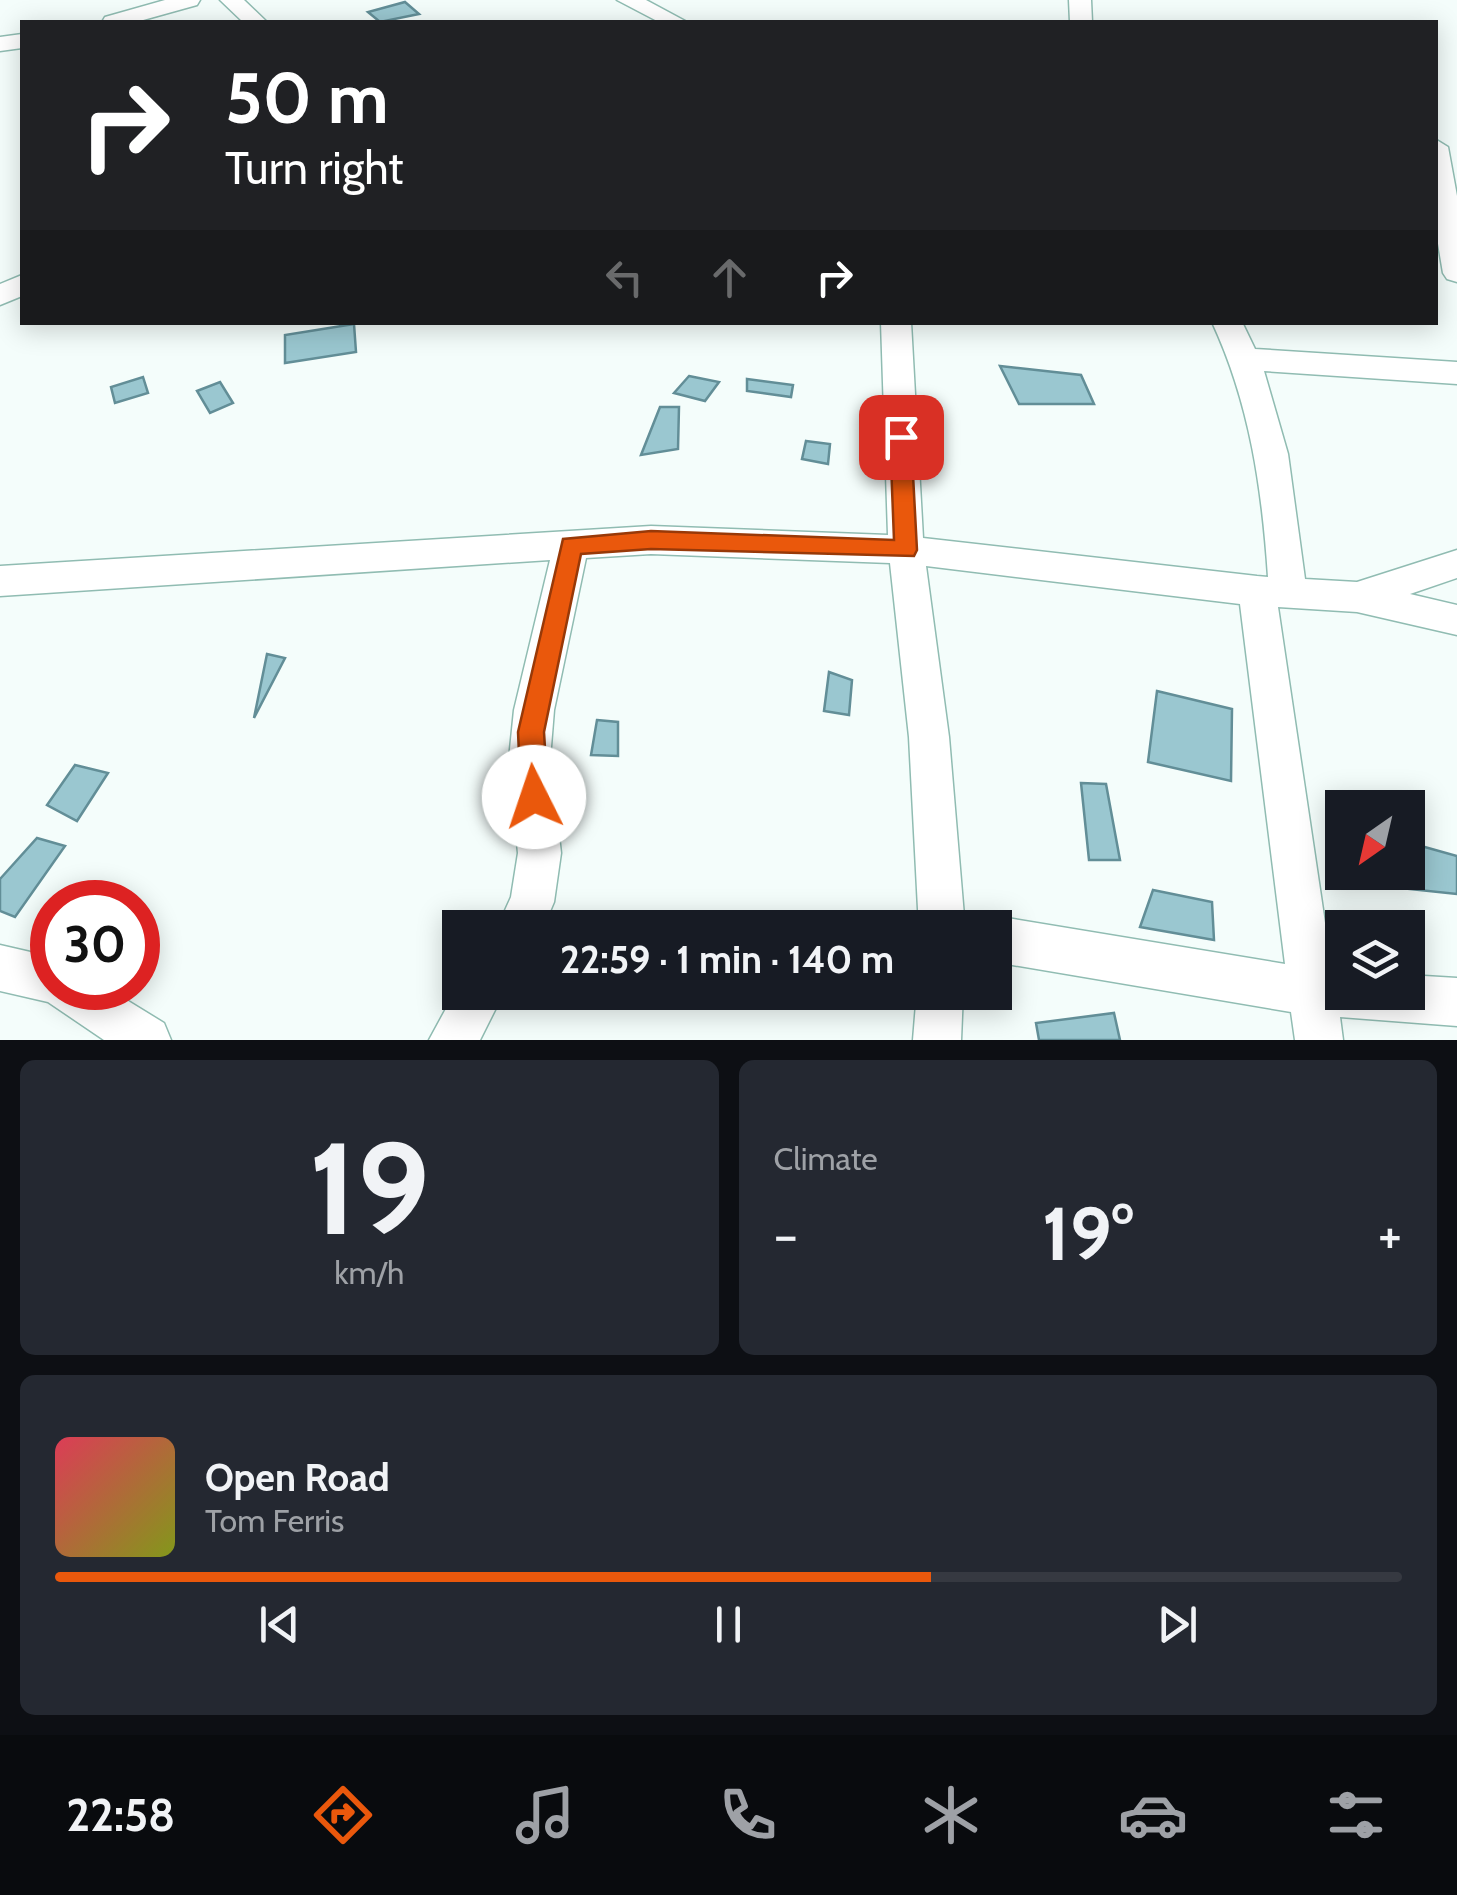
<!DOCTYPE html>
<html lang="en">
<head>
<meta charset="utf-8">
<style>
  :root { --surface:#171b24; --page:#242831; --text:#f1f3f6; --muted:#9ea1a6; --line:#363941; --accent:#ea580c }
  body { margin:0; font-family:Cabin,sans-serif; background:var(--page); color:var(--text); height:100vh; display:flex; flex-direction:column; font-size:38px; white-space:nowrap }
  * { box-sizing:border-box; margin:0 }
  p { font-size:32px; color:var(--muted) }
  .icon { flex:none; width:55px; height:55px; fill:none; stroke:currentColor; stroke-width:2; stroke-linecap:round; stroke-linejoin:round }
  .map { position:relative; height:1040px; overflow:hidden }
  .details { display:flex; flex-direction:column; gap:20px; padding:20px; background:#0d0f14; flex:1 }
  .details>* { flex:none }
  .guide { position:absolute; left:20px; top:20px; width:1418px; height:305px; border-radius:0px; box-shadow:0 5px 25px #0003; background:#202124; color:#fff; overflow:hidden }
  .needle { width:65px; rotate:214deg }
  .tools { position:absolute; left:1325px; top:790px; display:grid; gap:20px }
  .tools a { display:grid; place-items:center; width:100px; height:100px; border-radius:0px; background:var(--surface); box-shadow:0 5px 25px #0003; font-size:50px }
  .speed { position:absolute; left:30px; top:880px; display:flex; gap:20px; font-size:50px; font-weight:700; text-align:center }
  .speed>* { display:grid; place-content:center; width:130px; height:130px; border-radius:50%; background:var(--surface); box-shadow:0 5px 25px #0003; line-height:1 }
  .speed .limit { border:15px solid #d22; background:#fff; color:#111 }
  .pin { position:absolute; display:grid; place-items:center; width:85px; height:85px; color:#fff; margin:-42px; border-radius:20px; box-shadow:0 5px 15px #0006 }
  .me { position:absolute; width:110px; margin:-55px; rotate:356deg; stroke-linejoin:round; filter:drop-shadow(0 0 8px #0008) }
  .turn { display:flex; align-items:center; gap:35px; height:210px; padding:0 40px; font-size:45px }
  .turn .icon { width:130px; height:130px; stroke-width:2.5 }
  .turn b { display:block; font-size:70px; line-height:85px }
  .lanes { display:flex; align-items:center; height:95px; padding:0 40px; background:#0003; justify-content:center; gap:50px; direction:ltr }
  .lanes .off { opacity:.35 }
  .big { font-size:75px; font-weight:700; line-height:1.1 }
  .details .widget { flex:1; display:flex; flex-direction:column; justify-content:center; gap:15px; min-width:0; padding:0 35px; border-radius:15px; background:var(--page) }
  .details .dial { align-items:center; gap:0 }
  .dial b { font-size:130px; line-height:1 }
  .song { display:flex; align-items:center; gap:30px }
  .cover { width:120px; height:120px; border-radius:15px; background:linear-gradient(135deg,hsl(350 70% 55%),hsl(70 70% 35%)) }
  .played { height:10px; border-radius:5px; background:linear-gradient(90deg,var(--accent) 65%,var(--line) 65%) }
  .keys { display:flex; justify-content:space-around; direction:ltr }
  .heat { display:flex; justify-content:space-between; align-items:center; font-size:55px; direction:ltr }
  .details .tiles { flex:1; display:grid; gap:20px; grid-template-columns:1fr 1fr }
  .widget:last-child { grid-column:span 2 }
  .trip { position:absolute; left:442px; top:910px; width:570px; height:100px; border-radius:0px; background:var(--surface); box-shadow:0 5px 25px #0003; font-weight:700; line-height:100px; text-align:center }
  .tabs { display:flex; height:160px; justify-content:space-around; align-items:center; background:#090b0e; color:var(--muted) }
  .tabs .icon { width:70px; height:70px }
  .tabs .current { color:var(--accent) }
  .tabs b { font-size:45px; color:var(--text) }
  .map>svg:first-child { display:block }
  .building { fill:#9ac7d0; stroke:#628e97; stroke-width:2.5 }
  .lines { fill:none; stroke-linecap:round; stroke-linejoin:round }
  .minor-casing { stroke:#90bcb2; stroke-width:3 }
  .minor { fill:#fff; fill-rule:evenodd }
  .route { fill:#ea580c; stroke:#983908; stroke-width:2.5 }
</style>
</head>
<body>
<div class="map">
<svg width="1457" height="1040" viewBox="0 0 1457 1040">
  <rect width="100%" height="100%" fill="#f4fdfb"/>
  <path class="building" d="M405,2L419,14L380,22L368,12Z
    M354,324L356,352L285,363V335Z
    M1000,366L1081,375L1094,404H1019Z
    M689,376L719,382L705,401L674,393Z
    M143,377L148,393L115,403L111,387Z
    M747,379L793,385L791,397L747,391Z
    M220,382L233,403L210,413L197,391Z
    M660,407H679L678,449L641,455Z
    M806,441L830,444L828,464L802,459Z
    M267,654L285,658L254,718Z
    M829,672L852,680L849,715L824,711Z
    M1157,691L1232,709L1231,781L1148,762Z
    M597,720L618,722V756L591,755Z
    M75,765L108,773L77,821L47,805Z
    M1081,783L1106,784L1120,860H1089Z
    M37,838L65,846L15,917L0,911V879Z
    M1414,844L1457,856V894L1409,889Z
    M1153,890L1212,902L1214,940L1140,927Z
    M1114,1013L1120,1040H1039L1036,1023Z"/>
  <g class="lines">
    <defs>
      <path id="minor" d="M165,0H200L197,5L136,22H102L105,17Z
        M220,0H244L267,22H243Z
        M617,0H646L687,22H659Z
        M1069,0H1091L1092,22H1070Z
        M22,34V48L0,51V37Z
        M1435,139L1448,147L1457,196V282L1447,279L1443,273L1435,226Z
        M22,275V296L0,305V284Z
        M881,322H911L923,538L1257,576L1268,577C1262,488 1250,404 1212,322H1242L1255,349L1457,362V384L1264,371L1288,454L1305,579L1357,582L1457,550V578L1410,594L1457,605V635L1357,612L1278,607L1332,970L1342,971V992H1408V975L1457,978V1026L1340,1017L1343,1040H1295L1291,1012L995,962V928H977L995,916L1285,964L1240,604L926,566L949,737L965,928H919L909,737L890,563L651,554L586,558L554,710L550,759L561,853L554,902L543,928H497L511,897L518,853L509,759L514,710L550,560L0,596V566L651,526L888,535Z
        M0,945L52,957V988H107L164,1023L171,1040H104L48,1002L0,991Z
        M460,983V992H504L480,1040H429Z
        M917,992H963L961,1040H913Z"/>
    </defs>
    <use href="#minor" class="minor-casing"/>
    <use href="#minor" class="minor"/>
  </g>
  <path class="route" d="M901,429L911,437L917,550L914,556L651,549L581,554L544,732L548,797L544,806L534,809L525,806L521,797L518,732L563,539L651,531L894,540L890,437Z"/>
</svg>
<div class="tools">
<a><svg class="needle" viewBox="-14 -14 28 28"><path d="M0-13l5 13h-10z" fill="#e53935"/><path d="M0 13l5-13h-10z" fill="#9ea1a6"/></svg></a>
<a><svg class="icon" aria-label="layers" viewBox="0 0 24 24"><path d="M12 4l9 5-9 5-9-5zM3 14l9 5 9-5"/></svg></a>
</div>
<div class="speed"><div class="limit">30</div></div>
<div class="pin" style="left:901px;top:437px;background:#d93025"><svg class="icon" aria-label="arrive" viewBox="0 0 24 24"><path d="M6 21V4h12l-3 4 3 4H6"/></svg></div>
<svg class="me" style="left:534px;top:797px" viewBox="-20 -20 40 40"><circle r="19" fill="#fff"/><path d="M0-13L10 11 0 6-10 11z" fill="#ea580c"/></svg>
<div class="trip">22:59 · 1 min · 140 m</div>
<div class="guide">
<div class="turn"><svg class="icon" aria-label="right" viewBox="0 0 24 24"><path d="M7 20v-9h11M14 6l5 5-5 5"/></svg><div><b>50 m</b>Turn right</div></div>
<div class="lanes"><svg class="icon off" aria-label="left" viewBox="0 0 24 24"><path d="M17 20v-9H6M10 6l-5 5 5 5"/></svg><svg class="icon off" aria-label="ahead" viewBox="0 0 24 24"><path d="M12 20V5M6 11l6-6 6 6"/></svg><svg class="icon" aria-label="right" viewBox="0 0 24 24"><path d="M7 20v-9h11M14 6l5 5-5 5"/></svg></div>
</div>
</div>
<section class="details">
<div class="tiles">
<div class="widget dial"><b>19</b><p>km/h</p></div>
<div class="widget"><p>Climate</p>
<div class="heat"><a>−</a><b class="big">19°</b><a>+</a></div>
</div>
<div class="widget">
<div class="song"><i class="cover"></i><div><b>Open Road</b><p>Tom Ferris</p></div></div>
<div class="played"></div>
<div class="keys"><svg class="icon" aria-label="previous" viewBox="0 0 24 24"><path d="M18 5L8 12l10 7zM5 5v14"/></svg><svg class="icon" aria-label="pause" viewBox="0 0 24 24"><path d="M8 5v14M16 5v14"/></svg><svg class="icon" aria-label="next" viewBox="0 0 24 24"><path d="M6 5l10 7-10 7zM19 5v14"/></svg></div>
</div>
</div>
</section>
<nav class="tabs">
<b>22:58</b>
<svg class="icon current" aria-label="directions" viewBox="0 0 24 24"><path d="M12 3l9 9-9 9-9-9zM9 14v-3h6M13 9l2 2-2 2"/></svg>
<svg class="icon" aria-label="music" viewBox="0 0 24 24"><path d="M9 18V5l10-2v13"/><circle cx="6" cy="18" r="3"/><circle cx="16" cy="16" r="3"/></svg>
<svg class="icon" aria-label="phone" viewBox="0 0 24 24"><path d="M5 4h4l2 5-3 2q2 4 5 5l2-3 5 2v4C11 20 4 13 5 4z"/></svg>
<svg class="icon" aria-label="climate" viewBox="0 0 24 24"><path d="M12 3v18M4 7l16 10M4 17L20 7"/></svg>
<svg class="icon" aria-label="car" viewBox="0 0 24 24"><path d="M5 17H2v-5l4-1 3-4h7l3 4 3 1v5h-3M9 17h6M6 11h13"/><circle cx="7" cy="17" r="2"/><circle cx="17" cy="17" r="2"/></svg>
<svg class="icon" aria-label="filters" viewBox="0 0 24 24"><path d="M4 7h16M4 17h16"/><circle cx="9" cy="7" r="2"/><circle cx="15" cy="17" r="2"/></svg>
</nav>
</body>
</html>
